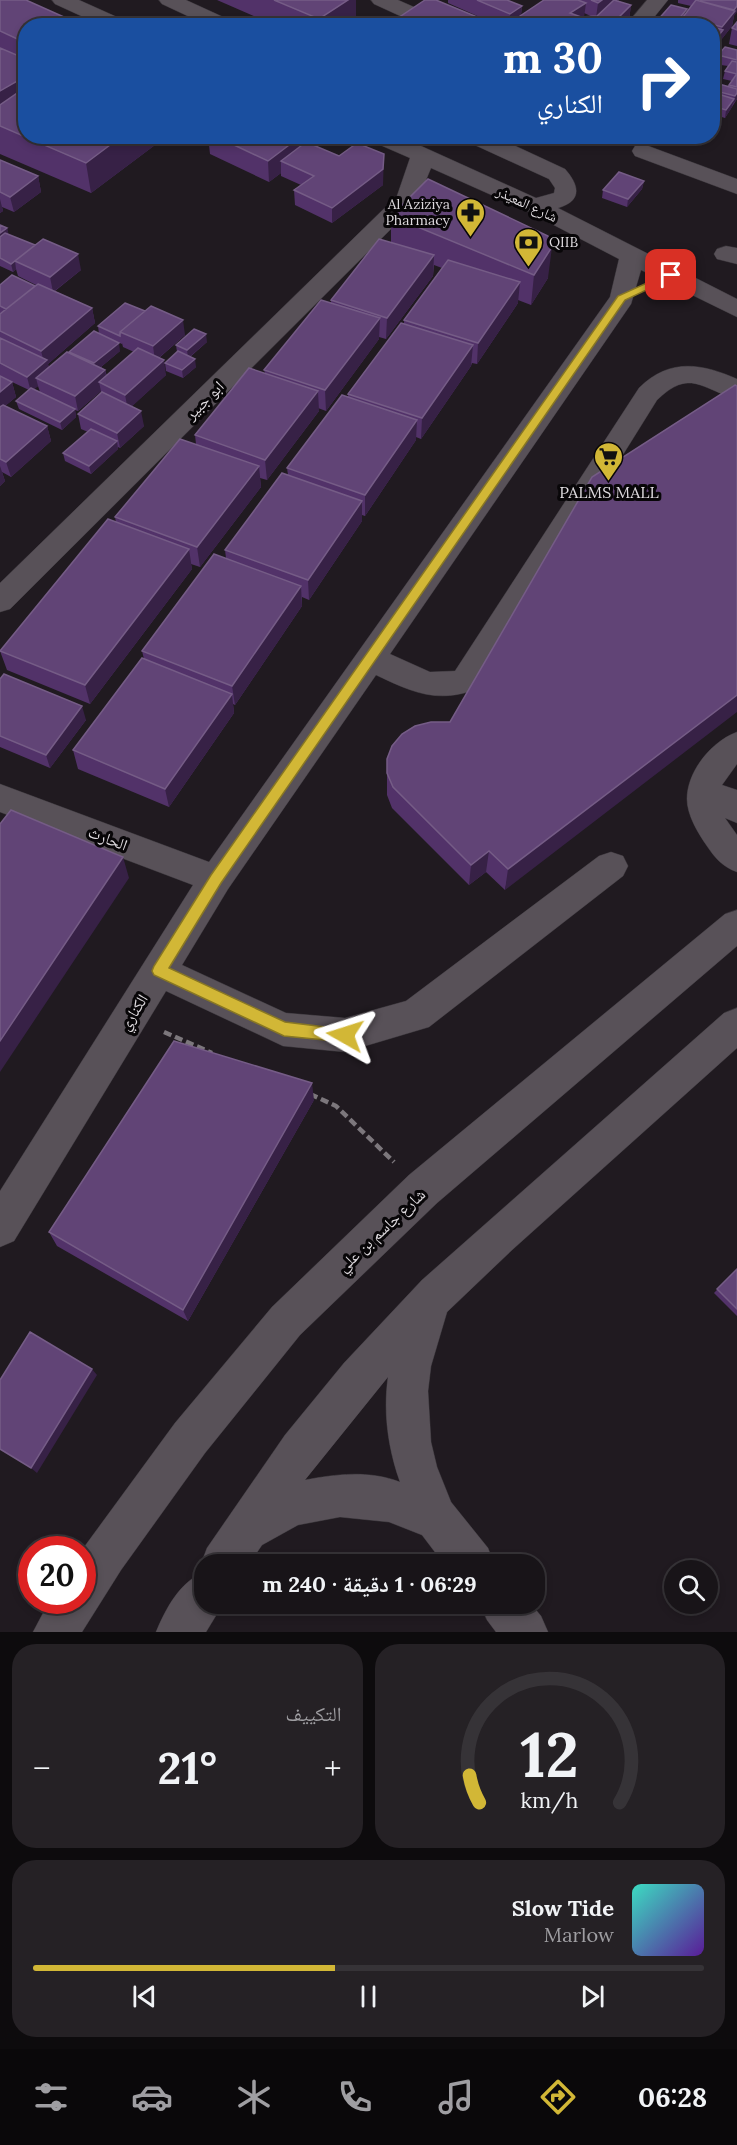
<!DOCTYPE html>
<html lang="ar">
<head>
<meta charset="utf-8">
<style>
  :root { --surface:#181418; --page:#252125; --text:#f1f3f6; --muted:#9f9ea2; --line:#363337; --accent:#d2b736 }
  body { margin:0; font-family:Lora,"Noto Naskh Arabic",serif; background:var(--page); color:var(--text); direction:rtl; height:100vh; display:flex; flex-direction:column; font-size:22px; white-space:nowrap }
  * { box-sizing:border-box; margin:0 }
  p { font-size:20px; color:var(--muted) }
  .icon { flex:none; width:33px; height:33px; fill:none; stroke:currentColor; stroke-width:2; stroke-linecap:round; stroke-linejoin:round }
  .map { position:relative; height:1632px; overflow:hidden; direction:ltr }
  .sheet { display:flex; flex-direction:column; gap:12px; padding:12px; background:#0d0b0d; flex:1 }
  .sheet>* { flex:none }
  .banner { position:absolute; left:18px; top:18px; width:702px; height:126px; border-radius:24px; box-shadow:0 3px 9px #0003,0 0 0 2px var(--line); direction:rtl; background:#1a4fa0; color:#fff; overflow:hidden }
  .tools { position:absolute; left:664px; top:1560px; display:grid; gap:12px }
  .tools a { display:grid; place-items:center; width:54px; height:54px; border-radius:50%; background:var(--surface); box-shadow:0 3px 9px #0003,0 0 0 2px var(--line); font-size:30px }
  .speed { position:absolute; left:18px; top:1536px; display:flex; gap:12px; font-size:30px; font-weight:700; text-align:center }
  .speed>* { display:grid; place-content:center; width:78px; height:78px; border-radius:50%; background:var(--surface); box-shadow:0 3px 9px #0003,0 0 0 2px var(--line); line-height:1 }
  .speed .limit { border:9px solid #d22; background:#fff; color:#111 }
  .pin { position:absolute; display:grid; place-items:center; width:51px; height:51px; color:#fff; margin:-26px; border-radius:12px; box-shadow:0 3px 9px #0006 }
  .me { position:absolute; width:66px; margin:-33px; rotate:276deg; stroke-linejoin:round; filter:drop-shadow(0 0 4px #0008) }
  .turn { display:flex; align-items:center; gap:21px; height:126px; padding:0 18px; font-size:27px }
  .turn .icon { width:78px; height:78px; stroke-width:2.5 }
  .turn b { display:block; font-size:42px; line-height:51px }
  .big { font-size:45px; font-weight:700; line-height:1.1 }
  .sheet .card { flex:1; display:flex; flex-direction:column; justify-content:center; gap:9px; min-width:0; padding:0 21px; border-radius:24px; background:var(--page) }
  .sheet .dial { align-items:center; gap:0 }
  .dial svg { height:156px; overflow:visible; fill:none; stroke:var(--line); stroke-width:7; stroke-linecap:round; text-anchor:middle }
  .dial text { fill:var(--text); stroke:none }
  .song { display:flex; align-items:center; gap:18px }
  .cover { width:72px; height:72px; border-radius:9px; background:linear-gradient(135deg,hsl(170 70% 55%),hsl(270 70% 35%)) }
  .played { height:6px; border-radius:3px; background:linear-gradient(90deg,var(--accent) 45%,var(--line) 45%) }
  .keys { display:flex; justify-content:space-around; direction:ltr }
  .heat { display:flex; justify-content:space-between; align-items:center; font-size:33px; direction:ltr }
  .sheet .tiles { flex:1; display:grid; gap:12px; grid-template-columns:1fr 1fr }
  .card:last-child { grid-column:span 2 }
  .trip { position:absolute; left:194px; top:1554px; width:351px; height:60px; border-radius:24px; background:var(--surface); box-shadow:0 3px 9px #0003,0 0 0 2px var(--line); font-weight:700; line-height:60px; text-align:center; direction:rtl }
  .tab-bar { display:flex; height:96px; justify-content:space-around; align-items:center; background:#0a080a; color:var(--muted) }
  .tab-bar .icon { width:42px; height:42px }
  .tab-bar .selected { color:var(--accent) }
  .tab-bar b { font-size:27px; color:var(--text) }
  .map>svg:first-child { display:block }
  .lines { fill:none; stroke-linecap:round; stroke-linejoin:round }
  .minor-casing { stroke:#383439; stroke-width:1 }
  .path { stroke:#7c777c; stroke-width:4.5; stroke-dasharray:8 4; stroke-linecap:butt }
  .minor { fill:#585158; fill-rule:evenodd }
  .wall { fill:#523269; fill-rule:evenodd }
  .shaded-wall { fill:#372146 }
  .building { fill:#614476; stroke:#755c86; stroke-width:1.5 }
  .route { fill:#d2b736; stroke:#887723; stroke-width:1.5 }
  .labels { text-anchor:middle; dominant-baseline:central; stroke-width:6; stroke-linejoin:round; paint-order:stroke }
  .far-poi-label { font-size:14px; fill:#dfdbdf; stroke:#080608; text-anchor:end }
  .far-street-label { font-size:14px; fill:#dfdbdf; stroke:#080608 }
  .street-label { font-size:16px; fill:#dfdbdf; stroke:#080608 }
  .poi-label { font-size:16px; fill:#dfdbdf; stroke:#080608 }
</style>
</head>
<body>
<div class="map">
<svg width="737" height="1632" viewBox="0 0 737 1632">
  <rect width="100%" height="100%" fill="#201a20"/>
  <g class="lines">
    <defs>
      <path id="minor" d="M52,0H79L128,22L131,26H103L55,4Z
        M159,0H186L234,22L237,26H209L162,4Z
        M371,0H398L448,22L451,26H422L374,4Z
        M647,0H668L647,26H625Z
        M368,136H399L536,198L554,193L555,188L549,179L466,141L463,136H494L565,169C580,186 582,201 558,208L737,299V317L641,270L631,304L390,654L430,672L455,671L639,388C669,358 701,363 737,379V399C701,389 690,368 657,400L477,689C437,704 412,692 376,675L228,889L182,965L286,1013L345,1018L406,1001L599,856L611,852L623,856L628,866L623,876L429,1027L345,1052L283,1046L166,991L14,1241L0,1247V1191L193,885L0,812V784L209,862L610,297L619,259L525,210L431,168L416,204L10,609L0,612V583L397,196L410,158L371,141Z
        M643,144L737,179V194L635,156L632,151L635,146Z
        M726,246L737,248V264L717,259L714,254L717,249Z
        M737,732V764L722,785L737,790V823L725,818L737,835V872C723,867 715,858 707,846C698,833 687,815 687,799C687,771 712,741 737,732Z
        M737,910V946L437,1203L300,1335L205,1453L121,1570L82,1632H33L50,1600H82V1550L175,1423L272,1307L409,1175L725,914Z
        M737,1008V1048L512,1250L447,1312L431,1366L428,1391L431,1442L437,1467L451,1502L488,1548L494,1564H444L422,1535L389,1522L340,1517L298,1525L262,1545L249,1564H204V1604H223L206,1632H156C166,1608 180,1582 204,1572L201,1564L207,1548L285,1435L344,1363L422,1280L724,1013ZM388,1377C383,1413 388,1448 400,1482C369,1470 336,1474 305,1480Z
        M480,1604H531L541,1616L548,1632H496L487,1620Z"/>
    </defs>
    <use href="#minor" class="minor-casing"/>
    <path class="path" d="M164,1032L212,1053
      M310,1094L336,1106L394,1162"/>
    <use href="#minor" class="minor"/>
  </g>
  <path class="wall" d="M0,0L26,26V136H167L91,193L0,154Z
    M217,0H356V20L347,26H277Z
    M448,0H507L522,6L521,15L544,0H619L618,1L631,5L629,20L623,26H519L520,22L515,26H500L448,3ZM584,13L593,17H584Z
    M678,0H697L734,16L732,26L721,40L720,45L712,55V26H656V22L686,13L691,6L678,3Z
    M737,22V46L729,44L732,28Z
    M737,50V99L725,118L712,114V82L728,87L732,81L723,79L725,71L728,66L721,65L719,72L712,80V61L717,63L718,55Z
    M208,136H319V144L317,147L383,185L332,223L295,205L294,190L301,185L281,176V173L269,182L210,154Z
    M544,136H561L555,141Z
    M0,160L38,176L41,192L14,212L2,207L3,211L0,213Z
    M644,181L642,189L627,207L602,198L603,190Z
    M391,216L548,278L531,305L518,300V303L477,364L472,363L471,366L421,439L416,437V440L365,516L362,515V521L309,600L302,597V606L235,705L233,704L234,713L169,807L78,769L73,750L144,659L142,651L226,558L225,550L288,475L287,468L348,397V394L404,324V320L442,268L434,265L433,276L386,339L379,337V339L326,411L318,408L319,411L267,480L260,478L261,487L200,567L191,564L192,569L90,704L7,670L0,651L116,523L115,517L196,444L195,435L265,373L264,370L331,303V300L391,242Z
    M0,225L7,228L8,234L81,270L55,291L92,308L95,323L48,364L49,368L69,353L120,351L101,367L105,370L107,376L134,352L123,347L122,343V344L99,334L98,326L185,335L159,358L166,375L132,406L144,426L120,448L118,447V449L91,474L65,461L63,453L88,432L81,429L78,414L101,393V391L78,411L75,410L76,417L62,430L19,409L16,401L29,390L12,382L16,397L5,406L47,426L51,441L11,477L2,472L5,481L0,486V285L35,286L36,285L18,276L16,269L13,272L0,266ZM38,386L40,392L34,389Z
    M207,342L190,357L196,367L183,378L166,371L165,363L177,352L176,345Z
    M592,477L505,890L486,872L469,885L392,808L387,795V759L450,722Z
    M0,679L86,720L50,768L0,747Z
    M314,1100L188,1321L57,1246L49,1232Z
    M737,1269V1316L714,1293Z"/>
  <path class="shaded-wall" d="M348,0H356V20L347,26H319V19Z
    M602,0H619L618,2L596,18L598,3Z
    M586,3L584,18L570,13Z
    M631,5L629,20L623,26H610Z
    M522,6L520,22L515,26H509L510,14Z
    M737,6V12L734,16L732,26L721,40L720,45L712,55V44L721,32L722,27Z
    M721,64L719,72L713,80L714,72Z
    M26,76V100L0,115V91Z
    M737,93V99L733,104L735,96Z
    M734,99L732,107L725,118L726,110Z
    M122,136H167L91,193L86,163Z
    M301,136H319V144L291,166L281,161V173L269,182L268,161Z
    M556,136H561L555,141Z
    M384,154L383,185L332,223V208Z
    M38,176L41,192L14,212L10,197Z
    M644,181L642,189L627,207L628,199Z
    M0,199L3,211L0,213Z
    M7,228L9,236L0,243V233Z
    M552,247L548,278L531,305L534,275Z
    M78,254L81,270L53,292L50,277Z
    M434,255L433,276L386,339L387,318Z
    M15,261L16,269L13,272L11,264Z
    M520,282L518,303L477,364L478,343Z
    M92,308L95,323L48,364L51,375L36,378L38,386L31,392L27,377L44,362L41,351Z
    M380,318L379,339L326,411L325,390Z
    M183,320L185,335L155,361L153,346Z
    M206,334L207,342L188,358L187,350Z
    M119,343L120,351L96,371L94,363Z
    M473,345L471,366L421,439L422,418Z
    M195,359L196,367L183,378L182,370Z
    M164,360L166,375L128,410L125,395Z
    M105,370L108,385L99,382L101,391L78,411L75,396Z
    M12,382L16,397L0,410V392Z
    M318,391L319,411L267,480L265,460Z
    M75,409L76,417L62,430L60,422Z
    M141,411L144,426L120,448L117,433Z
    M417,420L416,440L365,516V495Z
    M47,426L51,441L11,477L6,462Z
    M117,441L118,449L91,474L89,466Z
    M0,466L5,481L0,486Z
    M259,466L261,487L200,567L197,547Z
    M362,501V521L309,600L308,580Z
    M189,549L192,569L90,704L85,685Z
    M301,586L302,606L235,705L232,686Z
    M232,694L234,713L169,807L165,789Z
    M737,695V712L505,890L508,869Z
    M82,706L86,720L50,768L46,755Z
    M489,851L486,872L469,885L471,865Z
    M123,857L129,878L0,1072V1041Z
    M312,1083L314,1100L188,1321L183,1310Z
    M92,1369L97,1375L37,1473L31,1468Z"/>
  <path class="building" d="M0,0H26L84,26H26V43L0,31Z
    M274,0H348L319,19Z
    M425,0H436L499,26H386Z
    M477,0H507L522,6L510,14Z
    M544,0H578L586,3L570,13L581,17L597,16L614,0L631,5L610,26H543L520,16Z
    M591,0H602L598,3Z
    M696,0L735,11L722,27L683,17Z
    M701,0H737V6L734,10L700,1Z
    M671,5L687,9L673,26H668L656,22Z
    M680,19L706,26H674Z
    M737,22V30L732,28Z
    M712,27L723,30L712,44Z
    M725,47L737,50V60L718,55Z
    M0,48L26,59V76L0,91Z
    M712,61L721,64L714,72H712Z
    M732,61L737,62V74L725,71Z
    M736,75L737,76V87L729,85Z
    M712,82L737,89V93L735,96L712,90Z
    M26,87V136H122L86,163L0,126V105Z
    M712,92L734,99L726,110L712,106Z
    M215,136H301L268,161Z
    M306,142L339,156L357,143L384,154L383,169L332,208L294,190L314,176L281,161Z
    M0,160L38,176L10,197L0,192Z
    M619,172L644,181L628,199L603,190Z
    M428,179L548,236L552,247L534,275L391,216Z
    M0,225L7,228L0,233Z
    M5,233L35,245L11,264L0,258V237Z
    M43,239L78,254L50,277L15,261Z
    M379,239L434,255L387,318L331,300Z
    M448,260L520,282L478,343L404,320Z
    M12,275L35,286L6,309L0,306V285Z
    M38,284L92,308L41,351L0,331V314Z
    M321,300L380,318L325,390L264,370Z
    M125,303L145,311L120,332V336L98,326Z
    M151,306L183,320L153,346L120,332Z
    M401,323L473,345L422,418L348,394Z
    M194,329L206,334L187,350L176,345Z
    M94,331L119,343L94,363L69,352Z
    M0,338L47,360L27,377L0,363Z
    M138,348L164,360L125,395L99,382Z
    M178,351L195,359L182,370L165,363Z
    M67,352L105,370L75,396L36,378Z
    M249,368L318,391L265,460L195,435Z
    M0,376L12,382L0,392Z
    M735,385L737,386V695L508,869L489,851L471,865L393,787L387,773V759L392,746L402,734L415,726L431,722H450L592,477Z
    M31,388L75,409L60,422L16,401Z
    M102,392L141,411L117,433L78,414Z
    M342,395L417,420L365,495L287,468Z
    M3,405L47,426L6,462L0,459V407Z
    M91,429L117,441L89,466L63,453Z
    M180,439L259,466L197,547L115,517Z
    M282,473L362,501L308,580L225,550Z
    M108,519L189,549L85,685L0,651Z
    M214,554L301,586L232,686L142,651Z
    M142,658L232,694L165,789L73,750Z
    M4,674L82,706L46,755L0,736V679Z
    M11,810L123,857L0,1041V824Z
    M174,1041L312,1083L183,1310L49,1232Z
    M737,1269V1309L717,1289Z
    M30,1332L92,1369L31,1468L0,1449V1380Z"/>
  <path class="route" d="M671,272L676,275L674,277L625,300L221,883L169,968L285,1022L350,1030L353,1035L350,1040L345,1042L284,1036L154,975L152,971L154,966L211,875L618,296Z"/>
  <defs>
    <symbol id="pharmacy-pin" viewBox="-11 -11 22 30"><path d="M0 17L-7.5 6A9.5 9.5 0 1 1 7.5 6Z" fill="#d2b736" stroke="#080608"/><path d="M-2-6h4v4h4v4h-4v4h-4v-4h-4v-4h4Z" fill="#111"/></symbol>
    <symbol id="bank-pin" viewBox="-11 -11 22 30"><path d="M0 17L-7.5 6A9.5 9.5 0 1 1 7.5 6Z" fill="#d2b736" stroke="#080608"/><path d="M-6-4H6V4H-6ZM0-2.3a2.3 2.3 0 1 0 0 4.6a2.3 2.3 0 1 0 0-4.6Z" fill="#111"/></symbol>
    <symbol id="supermarket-pin" viewBox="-11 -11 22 30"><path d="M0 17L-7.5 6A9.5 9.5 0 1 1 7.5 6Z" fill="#d2b736" stroke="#080608"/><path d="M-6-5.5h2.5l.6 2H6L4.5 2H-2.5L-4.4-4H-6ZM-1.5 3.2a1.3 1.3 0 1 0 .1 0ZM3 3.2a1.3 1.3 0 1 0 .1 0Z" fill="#111"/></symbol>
  </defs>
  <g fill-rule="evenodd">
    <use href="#pharmacy-pin" x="454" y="196" width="33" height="45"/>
    <use href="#bank-pin" x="512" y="226" width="33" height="45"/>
    <use href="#supermarket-pin" x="592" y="440" width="33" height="45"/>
  </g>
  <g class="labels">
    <g class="far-poi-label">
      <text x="450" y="204">Al Aziziya<tspan x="450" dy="16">Pharmacy</tspan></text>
      <text x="549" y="242" text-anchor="start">QIIB</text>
    </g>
    <g class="far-street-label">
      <text transform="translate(527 204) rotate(25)">شارع المعيذر</text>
    </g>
    <g class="street-label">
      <text transform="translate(204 400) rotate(-45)">ابو جبير</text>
      <text transform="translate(108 838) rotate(21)">الحارث</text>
      <text transform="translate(133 1012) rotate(-58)">الكناري</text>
      <text transform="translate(381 1230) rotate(-43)">شارع جاسم بن علي</text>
    </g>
    <g class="poi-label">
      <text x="609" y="492">PALMS MALL</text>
    </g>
  </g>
</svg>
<div class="tools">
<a><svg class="icon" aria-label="search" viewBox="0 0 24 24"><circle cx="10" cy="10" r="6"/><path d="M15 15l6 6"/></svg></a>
</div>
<div class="speed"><div class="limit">20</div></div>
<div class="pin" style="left:671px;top:275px;background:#d93025"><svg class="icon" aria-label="arrive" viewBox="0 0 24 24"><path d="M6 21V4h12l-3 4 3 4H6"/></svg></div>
<svg class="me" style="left:345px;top:1035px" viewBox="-20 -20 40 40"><path d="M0-17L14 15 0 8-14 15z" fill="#d2b736" stroke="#fff" stroke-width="4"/></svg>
<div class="trip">06:29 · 1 دقيقة · 240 m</div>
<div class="banner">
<div class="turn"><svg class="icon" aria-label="right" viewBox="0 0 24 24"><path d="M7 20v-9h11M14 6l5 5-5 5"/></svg><div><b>30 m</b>الكناري</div></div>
</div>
</div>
<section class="sheet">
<div class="tiles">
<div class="card dial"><svg viewBox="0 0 100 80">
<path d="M14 69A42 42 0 1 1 86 69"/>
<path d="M14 69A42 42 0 0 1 9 55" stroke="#d2b736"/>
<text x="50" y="56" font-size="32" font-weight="700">12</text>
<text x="50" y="72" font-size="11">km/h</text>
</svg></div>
<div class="card"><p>التكييف</p>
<div class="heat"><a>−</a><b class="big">21°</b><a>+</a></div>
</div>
<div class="card">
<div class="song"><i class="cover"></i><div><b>Slow Tide</b><p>Marlow</p></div></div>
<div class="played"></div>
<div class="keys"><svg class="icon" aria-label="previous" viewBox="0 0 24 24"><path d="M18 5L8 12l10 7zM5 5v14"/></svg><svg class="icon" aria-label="pause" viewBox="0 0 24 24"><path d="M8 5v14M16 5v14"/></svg><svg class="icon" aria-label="next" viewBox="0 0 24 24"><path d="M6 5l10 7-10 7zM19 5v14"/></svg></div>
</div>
</div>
</section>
<nav class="tab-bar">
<b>06:28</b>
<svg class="icon selected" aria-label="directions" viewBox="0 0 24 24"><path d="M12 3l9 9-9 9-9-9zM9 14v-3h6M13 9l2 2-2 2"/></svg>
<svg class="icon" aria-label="music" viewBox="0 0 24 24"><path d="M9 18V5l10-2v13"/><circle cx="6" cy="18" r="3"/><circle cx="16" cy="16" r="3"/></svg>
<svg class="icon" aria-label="phone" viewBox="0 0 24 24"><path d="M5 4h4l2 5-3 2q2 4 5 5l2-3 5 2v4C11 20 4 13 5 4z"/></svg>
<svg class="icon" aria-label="climate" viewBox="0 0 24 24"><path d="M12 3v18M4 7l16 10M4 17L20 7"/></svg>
<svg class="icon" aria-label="car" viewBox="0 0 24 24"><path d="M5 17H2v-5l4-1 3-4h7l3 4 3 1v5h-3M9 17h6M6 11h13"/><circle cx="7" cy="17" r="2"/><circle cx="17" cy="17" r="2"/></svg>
<svg class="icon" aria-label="filters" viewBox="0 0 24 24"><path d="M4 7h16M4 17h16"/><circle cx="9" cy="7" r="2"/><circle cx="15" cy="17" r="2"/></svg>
</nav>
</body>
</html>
